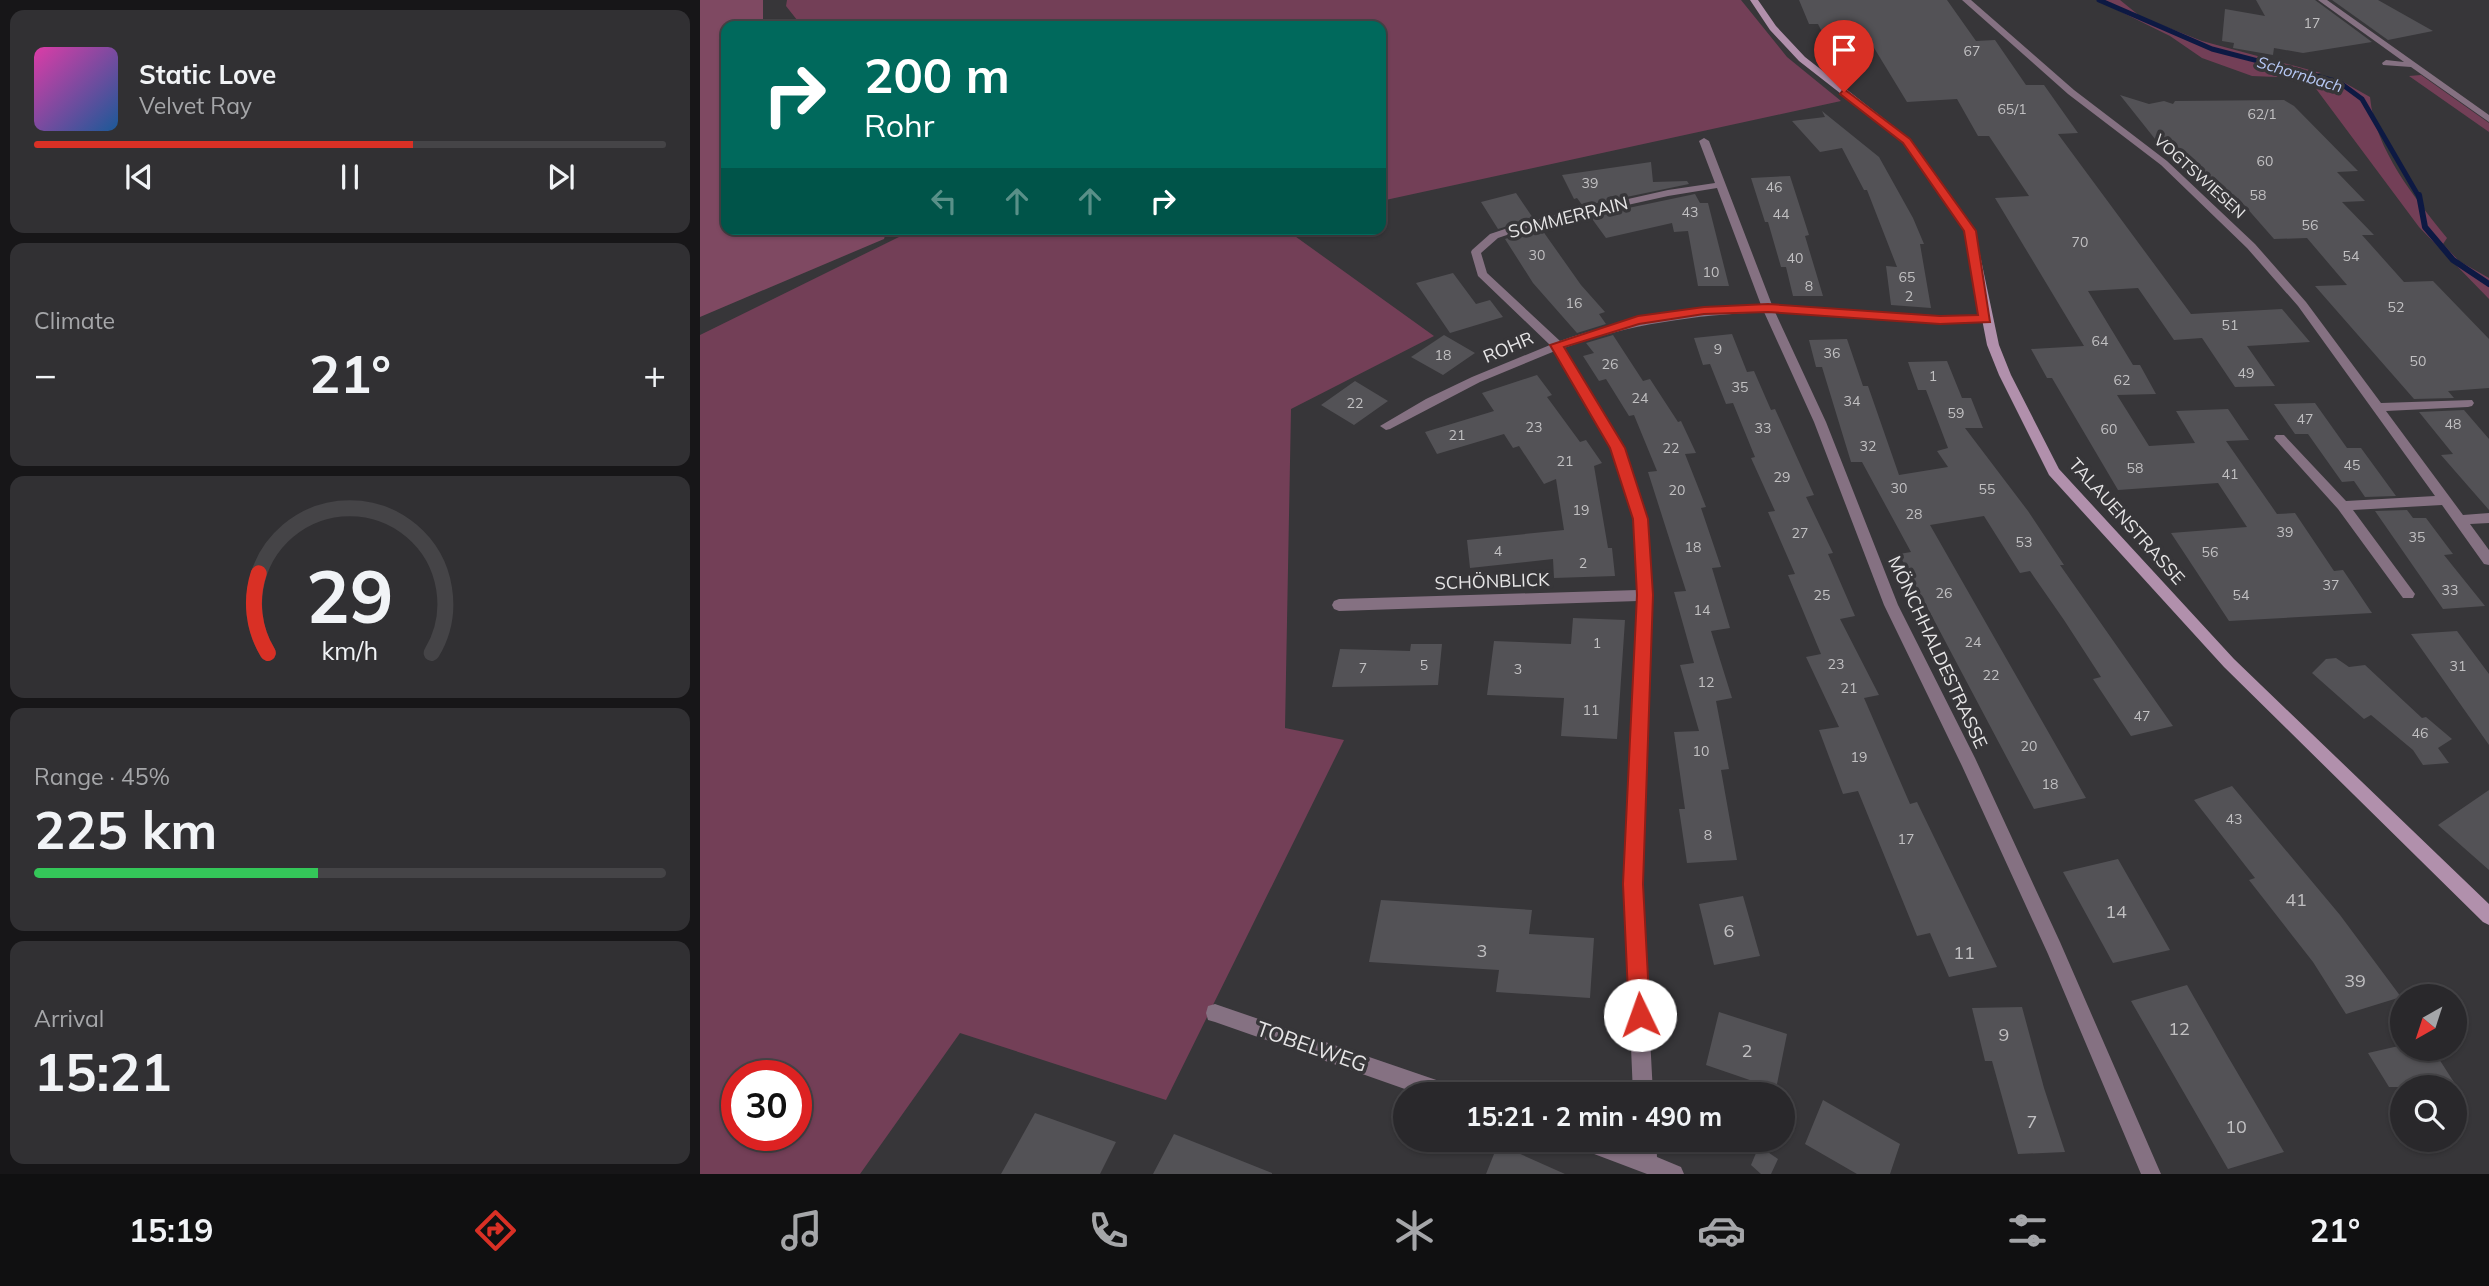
<!DOCTYPE html>
<html lang="en">
<head>
<meta charset="utf-8">
<style>
  :root { --surface:#29282b; --page:#313033; --text:#f1f3f6; --muted:#a5a6a9; --line:#454447; --accent:#d93025 }
  body { margin:0; font-family:Mulish,sans-serif; background:var(--page); color:var(--text); height:100vh; display:flex; flex-direction:column; font-size:26px; white-space:nowrap }
  * { box-sizing:border-box; margin:0 }
  p { font-size:23px; color:var(--muted) }
  .icon { flex:none; width:38px; height:38px; fill:none; stroke:currentColor; stroke-width:2; stroke-linecap:round; stroke-linejoin:round }
  .map { position:relative; flex:1; overflow:hidden }
  .panel { display:flex; flex-direction:column; gap:10px; padding:10px; background:#171618; width:700px }
  .panel>* { flex:none }
  .guide { position:absolute; left:21px; top:21px; width:665px; height:214px; border-radius:14px; box-shadow:0 2px 5px #0004,0 0 0 2px var(--line); background:#00695c; color:#fff; overflow:hidden }
  .needle { width:46px; rotate:219deg }
  .buttons { position:absolute; left:1690px; top:984px; display:grid; gap:14px }
  .buttons a { display:grid; place-items:center; width:77px; height:77px; border-radius:50%; background:var(--surface); box-shadow:0 2px 5px #0004,0 0 0 2px var(--line); font-size:35px }
  .speed { position:absolute; left:21px; top:1060px; display:flex; gap:14px; font-size:35px; font-weight:700; text-align:center }
  .speed>* { display:grid; place-content:center; width:91px; height:91px; border-radius:50%; background:var(--surface); box-shadow:0 2px 5px #0004,0 0 0 2px var(--line); line-height:1 }
  .speed .limit { border:10px solid #d22; background:#fff; color:#111 }
  .pin { position:absolute; display:grid; place-items:center; width:60px; height:60px; color:#fff; margin:-72px -30px; border-radius:50% 50% 50% 0; rotate:-45deg; box-shadow:0 0 7px #0007 }
  .pin .icon { rotate:45deg }
  .me { position:absolute; width:77px; margin:-38px; rotate:357deg; stroke-linejoin:round; filter:drop-shadow(0 0 5px #0008) }
  .turn { display:flex; align-items:center; gap:24px; height:147px; padding:0 28px; font-size:32px }
  .turn .icon { width:91px; height:91px; stroke-width:2.5 }
  .turn b { display:block; font-size:49px; line-height:60px }
  .lanes { display:flex; align-items:center; height:66px; padding:0 28px; background:#0003; justify-content:center; gap:35px; direction:ltr }
  .lanes .off { opacity:.35 }
  .big { font-size:52px; font-weight:700; line-height:1.1 }
  .panel .tile { flex:1; display:flex; flex-direction:column; justify-content:center; gap:10px; min-width:0; padding:0 24px; border-radius:14px; background:var(--page) }
  .panel .dial { align-items:center; gap:0 }
  .dial svg { height:182px; overflow:visible; fill:none; stroke:var(--line); stroke-width:7; stroke-linecap:round; text-anchor:middle }
  .dial text { fill:var(--text); stroke:none }
  .song { display:flex; align-items:center; gap:21px }
  .cover { width:84px; height:84px; border-radius:10px; background:linear-gradient(135deg,hsl(320 70% 55%),hsl(210 70% 35%)) }
  .played { height:7px; border-radius:4px; background:linear-gradient(90deg,var(--accent) 60%,var(--line) 60%) }
  .keys { display:flex; justify-content:space-around; direction:ltr }
  .heat { display:flex; justify-content:space-between; align-items:center; font-size:38px; direction:ltr }
  .charge { height:10px; border-radius:5px; background:linear-gradient(90deg,#34c759 45%,var(--line) 0) }
  .trip { position:absolute; left:693px; top:1082px; width:402px; height:70px; border-radius:35px; background:var(--surface); box-shadow:0 2px 5px #0004,0 0 0 2px var(--line); font-weight:700; line-height:70px; text-align:center }
  .tabs { display:flex; height:112px; justify-content:space-around; align-items:center; background:#101011; color:var(--muted) }
  .tabs .icon { width:49px; height:49px }
  .tabs .on { color:var(--accent) }
  .tabs b { font-size:32px; color:var(--text) }
  main { display:flex; flex:1; min-height:0 }
  .map>svg:first-child { display:block }
  .green { fill:#733f57; fill-rule:evenodd }
  .forest { fill:#7f4962 }
  .lines { fill:none; stroke-linecap:round; stroke-linejoin:round }
  .stream-far1 { stroke:#0d1943; stroke-width:5 }
  .stream { stroke:#0d1943; stroke-width:6 }
  .building { fill:#535256 }
  .lane { fill:#857182; fill-rule:evenodd }
  .street { fill:#857182; fill-rule:evenodd }
  .secondary { fill:#b190ac; fill-rule:evenodd }
  .route { fill:#d93025; stroke:#8d1f18; stroke-width:2 }
  .labels { text-anchor:middle; dominant-baseline:central; stroke-width:7; stroke-linejoin:round; paint-order:stroke }
  .number-label { font-size:14px; fill:#c1c0c2 }
  .far-water-label { font-size:16px; font-style:italic; fill:#b7c9f6; stroke:#373639 }
  .far-street-label { font-size:16px; fill:#e6e5e6; stroke:#373639 }
  .street-label { font-size:18px; fill:#e6e5e6; stroke:#373639 }
  .near-number-label { font-size:18px; fill:#c1c0c2 }
  .near-street-label { font-size:21px; fill:#e6e5e6; stroke:#373639 }
</style>
</head>
<body>
<main>
<section class="panel">
<div class="tile">
<div class="song"><i class="cover"></i><div><b>Static Love</b><p>Velvet Ray</p></div></div>
<div class="played"></div>
<div class="keys"><svg class="icon" aria-label="previous" viewBox="0 0 24 24"><path d="M18 5L8 12l10 7zM5 5v14"/></svg><svg class="icon" aria-label="pause" viewBox="0 0 24 24"><path d="M8 5v14M16 5v14"/></svg><svg class="icon" aria-label="next" viewBox="0 0 24 24"><path d="M6 5l10 7-10 7zM19 5v14"/></svg></div>
</div>
<div class="tile"><p>Climate</p>
<div class="heat"><a>−</a><b class="big">21°</b><a>+</a></div>
</div>
<div class="tile dial"><svg viewBox="0 0 100 80">
<path d="M14 69A42 42 0 1 1 86 69"/>
<path d="M14 69A42 42 0 0 1 10 34" stroke="#d93025"/>
<text x="50" y="56" font-size="32" font-weight="700">29</text>
<text x="50" y="72" font-size="11">km/h</text>
</svg></div>
<div class="tile"><p>Range · 45%</p><b class="big">225 km</b><div class="charge"></div></div>
<div class="tile"><p>Arrival</p><b class="big">15:21</b></div>
</section>
<div class="map">
<svg width="1789" height="1174" viewBox="0 0 1789 1174">
  <rect width="100%" height="100%" fill="#373639"/>
  <path class="green" d="M87,0H1041L1087,57L1141,101L681,201V26L101,25L86,6Z
    M1397,0H1420L1441,17L1502,41L1621,73L1597,74L1604,78L1552,76L1502,58L1470,36Z
    M1721,75L1789,123V132L1709,76Z
    M1608,78H1636L1670,97C1675,150 1715,198 1747,238L1743,244L1759,261L1789,278V299L1719,227Z
    M201,229H585L734,336L591,409L585,728L644,740L466,1100L260,1033L160,1174H0V335L201,236ZM37,1076H96V1136H37Z"/>
  <path class="forest" d="M0,0H63V26H26V229H187L184,239L0,317Z"/>
  <g class="lines">
    <path class="stream-far1" d="M1399,0L1512,49L1639,82L1662,99L1719,197"/>
    <path class="stream" d="M1719,195L1725,227L1753,260L1789,284"/>
  </g>
  <path class="building" d="M1099,0H1247L1276,41L1295,40L1326,85H1344L1378,133L1358,134L1491,314L1582,309L1610,342L1547,346L1575,386L1535,387L1502,338L1474,340L1438,288L1388,291L1433,365H1440L1456,394L1417,395L1449,446L1495,443L1476,411L1528,409L1549,440L1526,441L1577,514L1595,513L1634,571L1643,570L1672,613L1529,621L1471,533L1547,527L1518,483L1418,490L1352,378H1347L1331,349L1384,346L1295,198L1329,196L1289,136H1278L1257,99L1207,102L1168,38L1126,40L1118,24H1109Z
    M1556,0H1615L1672,42L1603,53L1574,48L1573,55L1533,48L1534,43L1522,41L1525,9L1565,16Z
    M1632,0H1678L1733,31L1688,40Z
    M1420,95L1449,104L1464,101L1473,104L1475,101L1584,100L1594,106L1658,171L1637,172L1665,201L1642,202L1674,235H1662L1704,282L1733,281L1789,339V388L1748,391L1754,398L1714,399L1615,286L1647,285L1607,238L1574,239L1538,198L1533,202L1514,177L1496,178L1469,144H1459Z
    M1122,111L1179,157L1213,218L1224,244H1220L1231,308L1191,305L1186,266L1197,267L1167,190H1164L1142,148L1120,152L1092,121L1125,117Z
    M951,162L953,182L987,181L989,184L883,206L877,198L874,199L862,175Z
    M1090,176L1109,235L1105,236L1123,296H1093L1086,267H1081L1068,222H1065L1051,178Z
    M816,193L833,218L798,229L781,202Z
    M995,194L1000,203H1008L1029,286H998L988,231L974,232L972,223L906,238L890,216Z
    M840,227L881,285L905,312L899,314L906,324L877,333L833,283L805,239Z
    M753,273L776,304L790,300L803,317L750,333L716,283Z
    M1032,334L1047,372L1054,371L1071,410L1075,409L1114,495L1106,497L1133,553L1128,554L1155,616L1140,619L1179,695L1164,698L1210,804L1217,802L1297,967L1249,977L1230,933L1217,936L1158,791L1143,794L1119,730L1139,727L1106,657L1121,654L1088,575L1095,574L1068,512L1075,511L1051,458L1055,457L1033,403L1026,404L1010,364L1003,365L994,338Z
    M744,335L775,353L743,375L711,357Z
    M913,335L943,381L950,379L978,422L981,421L996,453L985,454L1006,507L1001,508L1021,567L1012,568L1030,628L1011,631L1032,698L1016,701L1029,769L1021,770L1037,860L987,863L979,809H985L974,732L999,731L980,665L994,663L974,592L986,591L948,472L957,471L934,415L929,416L906,379L899,381L883,356L894,353L886,343Z
    M1147,339L1163,386H1168L1199,475L1248,467L1237,451L1248,448L1226,390H1218L1208,362L1247,361L1262,398H1271L1283,428H1265L1328,511L1364,565H1360L1473,726L1431,736L1393,679L1401,677L1364,620L1330,571L1320,573L1284,516L1230,525L1386,798L1334,809L1199,554L1211,552L1162,462H1151L1122,367H1116L1109,340Z
    M837,375L852,395L847,397L880,442L886,440L902,463L894,466L908,548H912L915,576L854,578L853,559L770,568L767,540L864,530L856,479L844,484L819,446L813,448L804,434L737,454L725,432L794,411L782,393Z
    M655,381L688,401L654,425L621,405Z
    M1615,403L1647,448H1661L1696,496L1665,497L1654,481L1642,482L1608,434H1595L1574,404Z
    M1764,410L1789,439V510L1741,455L1753,454L1719,412Z
    M1707,510L1713,518H1726L1753,554L1744,555L1785,606L1743,609L1675,511Z
    M873,618L925,620L917,739L861,736L864,698L787,695L794,641L871,644Z
    M1757,631L1789,674V745L1711,634Z
    M711,644H742L738,685L632,687L640,649L710,651Z
    M1636,658L1649,667L1665,665L1722,718L1726,717L1752,739L1738,748L1749,763L1723,765L1713,750L1671,715L1664,719L1612,673L1626,659Z
    M1532,786L1640,915L1701,997L1646,1014L1613,962L1549,880L1555,878L1494,800Z
    M1789,790V870L1738,825Z
    M1418,859L1470,950L1413,963L1363,872Z
    M1043,896L1060,956L1014,965L999,904Z
    M681,900L832,910L829,934L894,938L890,998L796,992L799,970L669,962Z
    M1487,985L1527,1055L1584,1152L1528,1169L1431,1001Z
    M1322,1007L1344,1088L1365,1152L1318,1154L1292,1061H1285L1272,1008Z
    M1019,1012L1087,1034L1076,1089L1006,1065Z
    M1703,1045V1048H1732L1757,1087H1689L1668,1053Z
    M1123,1100L1200,1144L1190,1174H1157L1105,1144Z
    M335,1113L416,1142L400,1174H301Z
    M474,1134L572,1173V1174H453Z
    M798,1144L865,1174H786Z
    M1059,1146L1078,1159L1071,1174H1061L1051,1165Z"/>
  <g class="lines">
    <path class="lane" d="M1618,0H1627L1789,115V122L1711,67L1683,65L1682,63L1686,60L1704,62Z"/>
    <path class="street" d="M1262,0H1271L1374,90L1467,161L1555,244L1606,302L1681,403L1772,400L1774,403L1772,406L1768,407L1686,411L1763,515L1789,513V523L1770,524L1789,550V565L1784,564L1742,505L1653,510L1715,594L1713,598H1703L1638,509L1574,438L1576,435H1584L1646,501L1735,496L1598,306L1547,248L1461,165L1368,94Z
      M1004,138L1009,141L1072,305L1230,315L1285,316L1291,319L1285,322H1230L1075,312L1126,422L1198,605L1275,758L1360,942L1461,1174H1441L1348,954L1262,766L1184,605L1114,422L1064,312C996,315 929,324 864,348L923,448L948,519L952,595L942,884L953,1094H933L924,884L938,601L639,611L634,609L632,605L634,601L639,599L938,590L934,519L911,448L855,351L780,382L690,429L686,430L680,426L726,399L772,377L850,345L778,276L771,252L772,250L790,234L826,222L968,190L1015,183L999,141ZM1017,188L1061,305C993,308 925,318 860,341L787,273L781,253L798,238L833,226L968,196Z
      M515,1004L748,1084L755,1087L758,1094H719L515,1022L508,1020L506,1013L508,1006Z
      M870,1139H908L936,1150V1139H956L957,1157L981,1167L984,1174H947L873,1146Z"/>
    <path class="secondary" d="M1050,0H1058L1076,26L1105,57L1210,139L1275,231L1299,345L1311,375L1359,469L1534,659L1789,904V925L1783,922L1524,667L1349,475L1299,375L1287,345L1265,231L1204,143L1099,61L1070,30Z"/>
  </g>
  <path class="route" d="M1144,89L1210,139L1276,231L1290,322L1240,324L1068,312L1004,314L939,324L864,347L925,448L948,519L953,595L943,884L950,1015L947,1023L940,1026L932,1023L929,1015L923,884L937,595L933,519L910,448L850,345L938,316L1004,307L1068,304L1240,316L1278,315L1264,231L1203,143L1140,94Z"/>
  <g class="labels">
    <g class="number-label">
      <text x="1612" y="23">17</text>
      <text x="1272" y="51">67</text>
      <text x="1312" y="109">65/1</text>
      <text x="1562" y="114">62/1</text>
      <text x="1565" y="161">60</text>
      <text x="890" y="183">39</text>
      <text x="1074" y="187">46</text>
      <text x="1558" y="195">58</text>
      <text x="990" y="212">43</text>
      <text x="1081" y="214">44</text>
      <text x="1610" y="225">56</text>
      <text x="1380" y="242">70</text>
      <text x="837" y="255">30</text>
      <text x="1651" y="256">54</text>
      <text x="1095" y="258">40</text>
      <text x="1011" y="272">10</text>
      <text x="1207" y="277">65</text>
      <text x="1109" y="286">8</text>
      <text x="1209" y="296">2</text>
      <text x="874" y="303">16</text>
      <text x="1696" y="307">52</text>
      <text x="1530" y="325">51</text>
      <text x="1400" y="341">64</text>
      <text x="1018" y="349">9</text>
      <text x="1132" y="353">36</text>
      <text x="743" y="355">18</text>
      <text x="1718" y="361">50</text>
      <text x="910" y="364">26</text>
      <text x="1546" y="373">49</text>
      <text x="1233" y="376">1</text>
      <text x="1422" y="380">62</text>
      <text x="1040" y="387">35</text>
      <text x="940" y="398">24</text>
      <text x="1152" y="401">34</text>
      <text x="655" y="403">22</text>
      <text x="1256" y="413">59</text>
      <text x="1605" y="419">47</text>
      <text x="1753" y="424">48</text>
      <text x="834" y="427">23</text>
      <text x="1063" y="428">33</text>
      <text x="1409" y="429">60</text>
      <text x="757" y="435">21</text>
      <text x="1168" y="446">32</text>
      <text x="971" y="448">22</text>
      <text x="865" y="461">21</text>
      <text x="1652" y="465">45</text>
      <text x="1435" y="468">58</text>
      <text x="1530" y="474">41</text>
      <text x="1082" y="477">29</text>
      <text x="1199" y="488">30</text>
      <text x="1287" y="489">55</text>
      <text x="977" y="490">20</text>
      <text x="881" y="510">19</text>
      <text x="1214" y="514">28</text>
      <text x="1585" y="532">39</text>
      <text x="1100" y="533">27</text>
      <text x="1717" y="537">35</text>
      <text x="1324" y="542">53</text>
      <text x="993" y="547">18</text>
      <text x="798" y="551">4</text>
      <text x="1510" y="552">56</text>
      <text x="883" y="563">2</text>
      <text x="1631" y="585">37</text>
      <text x="1750" y="590">33</text>
      <text x="1244" y="593">26</text>
      <text x="1122" y="595">25</text>
      <text x="1541" y="595">54</text>
      <text x="1002" y="610">14</text>
      <text x="1273" y="642">24</text>
      <text x="897" y="643">1</text>
      <text x="1136" y="664">23</text>
      <text x="724" y="665">5</text>
      <text x="1758" y="666">31</text>
      <text x="663" y="668">7</text>
      <text x="818" y="669">3</text>
      <text x="1291" y="675">22</text>
      <text x="1006" y="682">12</text>
      <text x="1149" y="688">21</text>
      <text x="891" y="710">11</text>
      <text x="1442" y="716">47</text>
      <text x="1720" y="733">46</text>
      <text x="1329" y="746">20</text>
      <text x="1001" y="751">10</text>
      <text x="1159" y="757">19</text>
      <text x="1350" y="784">18</text>
      <text x="1534" y="819">43</text>
      <text x="1008" y="835">8</text>
      <text x="1206" y="839">17</text>
    </g>
    <g class="far-water-label">
      <text transform="translate(1600 74) rotate(17)">Schornbach</text>
    </g>
    <g class="far-street-label">
      <text transform="translate(1500 176) rotate(42)">VOGTSWIESEN</text>
    </g>
    <g class="street-label">
      <text transform="translate(868 217) rotate(-14)">SOMMERRAIN</text>
      <text transform="translate(808 347) rotate(-23)">ROHR</text>
      <text transform="translate(1427 521) rotate(48)">TALAUENSTRASSE</text>
      <text transform="translate(792 581) rotate(-2)">SCHÖNBLICK</text>
      <text transform="translate(1238 652) rotate(65)">MÖNCHHALDESTRASSE</text>
    </g>
    <g class="near-number-label">
      <text x="1596" y="899">41</text>
      <text x="1416" y="911">14</text>
      <text x="1029" y="930">6</text>
      <text x="782" y="950">3</text>
      <text x="1264" y="952">11</text>
      <text x="1655" y="980">39</text>
      <text x="1479" y="1028">12</text>
      <text x="1304" y="1034">9</text>
      <text x="1047" y="1050">2</text>
      <text x="1332" y="1121">7</text>
      <text x="1536" y="1126">10</text>
    </g>
    <g class="near-street-label">
      <text transform="translate(612 1046) rotate(19)">TOBELWEG</text>
    </g>
  </g>
</svg>
<div class="buttons">
<a><svg class="needle" viewBox="-14 -14 28 28"><path d="M0-13l5 13h-10z" fill="#e53935"/><path d="M0 13l5-13h-10z" fill="#a5a6a9"/></svg></a>
<a><svg class="icon" aria-label="search" viewBox="0 0 24 24"><circle cx="10" cy="10" r="6"/><path d="M15 15l6 6"/></svg></a>
</div>
<div class="speed"><div class="limit">30</div></div>
<div class="pin" style="left:1144px;top:92px;background:#d93025"><svg class="icon" aria-label="arrive" viewBox="0 0 24 24"><path d="M6 21V4h12l-3 4 3 4H6"/></svg></div>
<svg class="me" style="left:940px;top:1015px" viewBox="-20 -20 40 40"><circle r="19" fill="#fff"/><path d="M0-13L10 11 0 6-10 11z" fill="#d93025"/></svg>
<div class="trip">15:21 · 2 min · 490 m</div>
<div class="guide">
<div class="turn"><svg class="icon" aria-label="right" viewBox="0 0 24 24"><path d="M7 20v-9h11M14 6l5 5-5 5"/></svg><div><b>200 m</b>Rohr</div></div>
<div class="lanes"><svg class="icon off" aria-label="left" viewBox="0 0 24 24"><path d="M17 20v-9H6M10 6l-5 5 5 5"/></svg><svg class="icon off" aria-label="ahead" viewBox="0 0 24 24"><path d="M12 20V5M6 11l6-6 6 6"/></svg><svg class="icon off" aria-label="ahead" viewBox="0 0 24 24"><path d="M12 20V5M6 11l6-6 6 6"/></svg><svg class="icon" aria-label="right" viewBox="0 0 24 24"><path d="M7 20v-9h11M14 6l5 5-5 5"/></svg></div>
</div>
</div>
</main>
<nav class="tabs">
<b>15:19</b>
<svg class="icon on" aria-label="directions" viewBox="0 0 24 24"><path d="M12 3l9 9-9 9-9-9zM9 14v-3h6M13 9l2 2-2 2"/></svg>
<svg class="icon" aria-label="music" viewBox="0 0 24 24"><path d="M9 18V5l10-2v13"/><circle cx="6" cy="18" r="3"/><circle cx="16" cy="16" r="3"/></svg>
<svg class="icon" aria-label="phone" viewBox="0 0 24 24"><path d="M5 4h4l2 5-3 2q2 4 5 5l2-3 5 2v4C11 20 4 13 5 4z"/></svg>
<svg class="icon" aria-label="climate" viewBox="0 0 24 24"><path d="M12 3v18M4 7l16 10M4 17L20 7"/></svg>
<svg class="icon" aria-label="car" viewBox="0 0 24 24"><path d="M5 17H2v-5l4-1 3-4h7l3 4 3 1v5h-3M9 17h6M6 11h13"/><circle cx="7" cy="17" r="2"/><circle cx="17" cy="17" r="2"/></svg>
<svg class="icon" aria-label="filters" viewBox="0 0 24 24"><path d="M4 7h16M4 17h16"/><circle cx="9" cy="7" r="2"/><circle cx="15" cy="17" r="2"/></svg>
<b>21°</b>
</nav>
</body>
</html>
